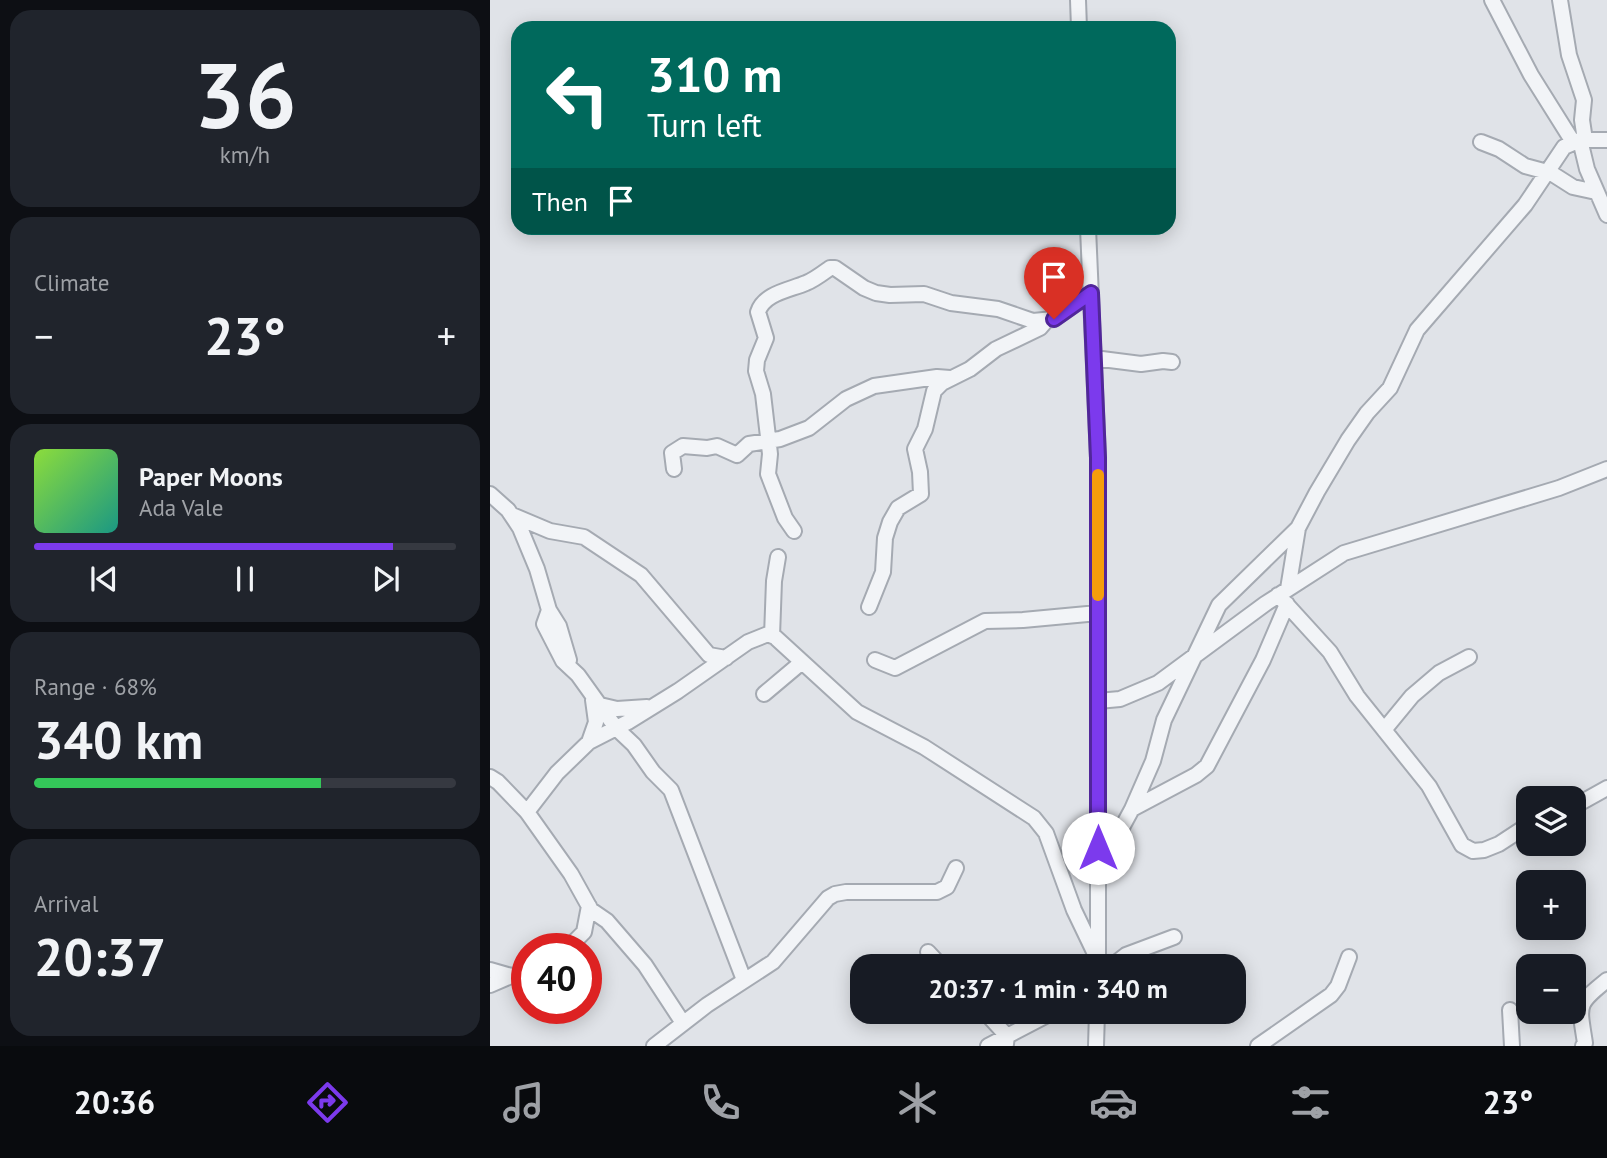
<!DOCTYPE html>
<html lang="en">
<head>
<meta charset="utf-8">
<style>
  :root { --surface:#171b24; --page:#20242c; --text:#f1f3f6; --muted:#9ea1a6; --line:#363941; --accent:#7c3aed }
  body { margin:0; font-family:"PT Sans",sans-serif; background:var(--page); color:var(--text); height:100vh; display:flex; flex-direction:column; font-size:26px; white-space:nowrap }
  * { box-sizing:border-box; margin:0 }
  p { font-size:23px; color:var(--muted) }
  .icon { flex:none; width:38px; height:38px; fill:none; stroke:currentColor; stroke-width:2; stroke-linecap:round; stroke-linejoin:round }
  .map { position:relative; flex:1; overflow:hidden }
  .drawer { display:flex; flex-direction:column; gap:10px; padding:10px; background:#0d0f14; width:490px }
  .drawer>* { flex:none }
  .top-card { position:absolute; left:21px; top:21px; width:665px; height:214px; border-radius:21px; box-shadow:0 4px 18px #0003; background:#00695c; color:#fff; overflow:hidden }
  .fabs { position:absolute; left:1026px; top:786px; display:grid; gap:14px }
  .fabs a { display:grid; place-items:center; width:70px; height:70px; border-radius:14px; background:var(--surface); box-shadow:0 4px 18px #0003; font-size:35px }
  .speed { position:absolute; left:21px; top:933px; display:flex; gap:14px; font-size:35px; font-weight:700; text-align:center }
  .speed>* { display:grid; place-content:center; width:91px; height:91px; border-radius:50%; background:var(--surface); box-shadow:0 4px 18px #0003; line-height:1 }
  .speed .limit { border:10px solid #d22; background:#fff; color:#111 }
  .pin { position:absolute; display:grid; place-items:center; width:60px; height:60px; color:#fff; margin:-72px -30px; border-radius:50% 50% 50% 0; rotate:-45deg; box-shadow:0 0 7px #0007 }
  .pin .icon { rotate:45deg }
  .me { position:absolute; width:77px; margin:-38px; rotate:0deg; stroke-linejoin:round; filter:drop-shadow(0 0 5px #0008) }
  .turn { display:flex; align-items:center; gap:24px; height:147px; padding:0 21px; font-size:32px }
  .turn .icon { width:91px; height:91px; stroke-width:2.5 }
  .turn b { display:block; font-size:49px; line-height:60px }
  .then { display:flex; align-items:center; height:66px; padding:0 21px; background:#0003; gap:14px; font-size:26px }
  .big { font-size:52px; font-weight:800; line-height:1.1 }
  .drawer .tile { flex:1; display:flex; flex-direction:column; justify-content:center; gap:10px; min-width:0; padding:0 24px; border-radius:21px; background:var(--page) }
  .drawer .dial { align-items:center; gap:0 }
  .dial b { font-size:91px; line-height:1 }
  .song { display:flex; align-items:center; gap:21px }
  .cover { width:84px; height:84px; border-radius:10px; background:linear-gradient(135deg,hsl(90 70% 55%),hsl(170 70% 35%)) }
  .played { height:7px; border-radius:4px; background:linear-gradient(90deg,var(--accent) 85%,var(--line) 85%) }
  .keys { display:flex; justify-content:space-around; direction:ltr }
  .heat { display:flex; justify-content:space-between; align-items:center; font-size:38px; direction:ltr }
  .charge { height:10px; border-radius:5px; background:linear-gradient(90deg,#34c759 68%,var(--line) 0) }
  .trip { position:absolute; left:360px; top:954px; width:396px; height:70px; border-radius:21px; background:var(--surface); box-shadow:0 4px 18px #0003; font-weight:800; line-height:70px; text-align:center }
  .tab-bar { display:flex; height:112px; justify-content:space-around; align-items:center; background:#090b0e; color:var(--muted) }
  .tab-bar .icon { width:49px; height:49px }
  .tab-bar .active { color:var(--accent) }
  .tab-bar b { font-size:32px; color:var(--text) }
  main { display:flex; flex:1; min-height:0 }
  .map>svg:first-child { display:block }
  .lines { fill:none; stroke-linecap:round; stroke-linejoin:round }
  .minor-casing { stroke:#a5aab2; stroke-width:18 }
  .minor { stroke:#f2f4f7; stroke-width:14 }
  .route-casing { stroke:#51269a; stroke-width:18 }
  .route { stroke:#7c3aed; stroke-width:12 }
  .slow { stroke:#f59e0b; stroke-width:12 }
</style>
</head>
<body>
<main>
<section class="drawer">
<div class="tile dial"><b>36</b><p>km/h</p></div>
<div class="tile"><p>Climate</p>
<div class="heat"><a>−</a><b class="big">23°</b><a>+</a></div>
</div>
<div class="tile">
<div class="song"><i class="cover"></i><div><b>Paper Moons</b><p>Ada Vale</p></div></div>
<div class="played"></div>
<div class="keys"><svg class="icon" aria-label="previous" viewBox="0 0 24 24"><path d="M18 5L8 12l10 7zM5 5v14"/></svg><svg class="icon" aria-label="pause" viewBox="0 0 24 24"><path d="M8 5v14M16 5v14"/></svg><svg class="icon" aria-label="next" viewBox="0 0 24 24"><path d="M6 5l10 7-10 7zM19 5v14"/></svg></div>
</div>
<div class="tile"><p>Range · 68%</p><b class="big">340 km</b><div class="charge"></div></div>
<div class="tile"><p>Arrival</p><b class="big">20:37</b></div>
</section>
<div class="map">
<svg width="1117" height="1046" viewBox="0 0 1117 1046">
  <rect width="100%" height="100%" fill="#e0e3e8"/>
  <g class="lines">
    <defs>
      <path id="minor" d="M588,0L589,28
        M1002,0L1041,75L1083,142
        M1070,0L1079,55L1094,100L1092,120L1095,140
        M1090,140L1097,169L1117,215
        M991,142L1009,149L1035,166L1061,173L1083,187L1106,192
        M598,228L608,458V954
        M604,358L651,364L673,361L682,362
        M184,469L182,453L193,446L217,448L227,446L247,455L259,444L290,439L319,428L356,399L384,386L447,377L460,378
        M0,494L18,510L30,528L47,569L59,610L69,626L79,660
        M22,515L60,531L94,537L151,575L219,655L236,658
        M304,531L295,518L278,474L280,454L273,394L266,371L267,360L276,338L268,312C274,293 300,290 316,283C324,280 333,273 340,268H345L374,288L386,293L400,295L434,294L461,303L508,309L543,321L564,319L601,293
        M798,589L808,528L827,492L858,440L877,413L900,388L927,330L1035,205L1074,147L1090,140H1117
        M788,595L840,652L867,696L939,786L972,845L983,851L994,850L1009,844L1038,825
        M379,607L393,572L395,538L400,522L408,508L431,494L430,472L425,449L435,429L444,391L452,383L480,369L506,349L550,328L556,321
        M59,610L54,624L73,661L88,675L126,728L144,745L163,772L181,790L254,980
        M282,636L284,581L288,557
        M385,660L405,668L495,621L533,620L608,613
        M274,694L312,662
        M608,701L630,699L668,683L775,604L854,553L1069,488L1117,469
        M110,705L127,709L157,707
        M894,730L922,696L949,673L979,657
        M99,742L106,722L103,700
        M0,777L8,782L37,812L81,874L101,910L117,921L155,965L193,1023
        M1083,807L1117,788
        M642,809L663,761L674,720L729,605L808,528
        M37,812L67,773L99,742L138,722L188,691L258,642L278,634L285,637L367,712L434,747L544,818L556,833L584,910L608,960
        M610,868L642,809L706,775L717,766L773,660L797,604
        M78,948L94,932L99,906
        M438,952L451,966
        M622,966L636,955L684,937
        M0,970L21,976
        M0,985L21,976L37,974
        M1020,1010L1022,1046
        M495,1012L517,1036L516,1044
        M164,1046L217,1005L283,962L338,898L345,894L356,892H447L457,887L466,868
        M498,1046L563,1012
        M606,1046L607,1012
        M768,1046L841,995L848,986L859,957
        M1093,1046L1095,1043C1089,1004 1086,1005 1117,980"/>
    </defs>
    <use href="#minor" class="minor-casing"/>
    <use href="#minor" class="minor"/>
  </g>
  <g class="lines">
    <defs>
      <path id="route" d="M564,319L601,293L608,458V848"/>
    </defs>
    <use href="#route" class="route-casing"/>
    <use href="#route" class="route"/>
    <path class="slow" d="M608,475V595"/>
  </g>
</svg>
<div class="fabs">
<a><svg class="icon" aria-label="layers" viewBox="0 0 24 24"><path d="M12 4l9 5-9 5-9-5zM3 14l9 5 9-5"/></svg></a>
<a>+</a>
<a>−</a>
</div>
<div class="speed"><div class="limit">40</div></div>
<div class="pin" style="left:564px;top:319px;background:#d93025"><svg class="icon" aria-label="arrive" viewBox="0 0 24 24"><path d="M6 21V4h12l-3 4 3 4H6"/></svg></div>
<svg class="me" style="left:608px;top:848px" viewBox="-20 -20 40 40"><circle r="19" fill="#fff"/><path d="M0-13L10 11 0 6-10 11z" fill="#7c3aed"/></svg>
<div class="trip">20:37 · 1 min · 340 m</div>
<div class="top-card">
<div class="turn"><svg class="icon" aria-label="left" viewBox="0 0 24 24"><path d="M17 20v-9H6M10 6l-5 5 5 5"/></svg><div><b>310 m</b>Turn left</div></div>
<div class="then">Then<svg class="icon" aria-label="arrive" viewBox="0 0 24 24"><path d="M6 21V4h12l-3 4 3 4H6"/></svg></div>
</div>
</div>
</main>
<nav class="tab-bar">
<b>20:36</b>
<svg class="icon active" aria-label="directions" viewBox="0 0 24 24"><path d="M12 3l9 9-9 9-9-9zM9 14v-3h6M13 9l2 2-2 2"/></svg>
<svg class="icon" aria-label="music" viewBox="0 0 24 24"><path d="M9 18V5l10-2v13"/><circle cx="6" cy="18" r="3"/><circle cx="16" cy="16" r="3"/></svg>
<svg class="icon" aria-label="phone" viewBox="0 0 24 24"><path d="M5 4h4l2 5-3 2q2 4 5 5l2-3 5 2v4C11 20 4 13 5 4z"/></svg>
<svg class="icon" aria-label="climate" viewBox="0 0 24 24"><path d="M12 3v18M4 7l16 10M4 17L20 7"/></svg>
<svg class="icon" aria-label="car" viewBox="0 0 24 24"><path d="M5 17H2v-5l4-1 3-4h7l3 4 3 1v5h-3M9 17h6M6 11h13"/><circle cx="7" cy="17" r="2"/><circle cx="17" cy="17" r="2"/></svg>
<svg class="icon" aria-label="filters" viewBox="0 0 24 24"><path d="M4 7h16M4 17h16"/><circle cx="9" cy="7" r="2"/><circle cx="15" cy="17" r="2"/></svg>
<b>23°</b>
</nav>
</body>
</html>
